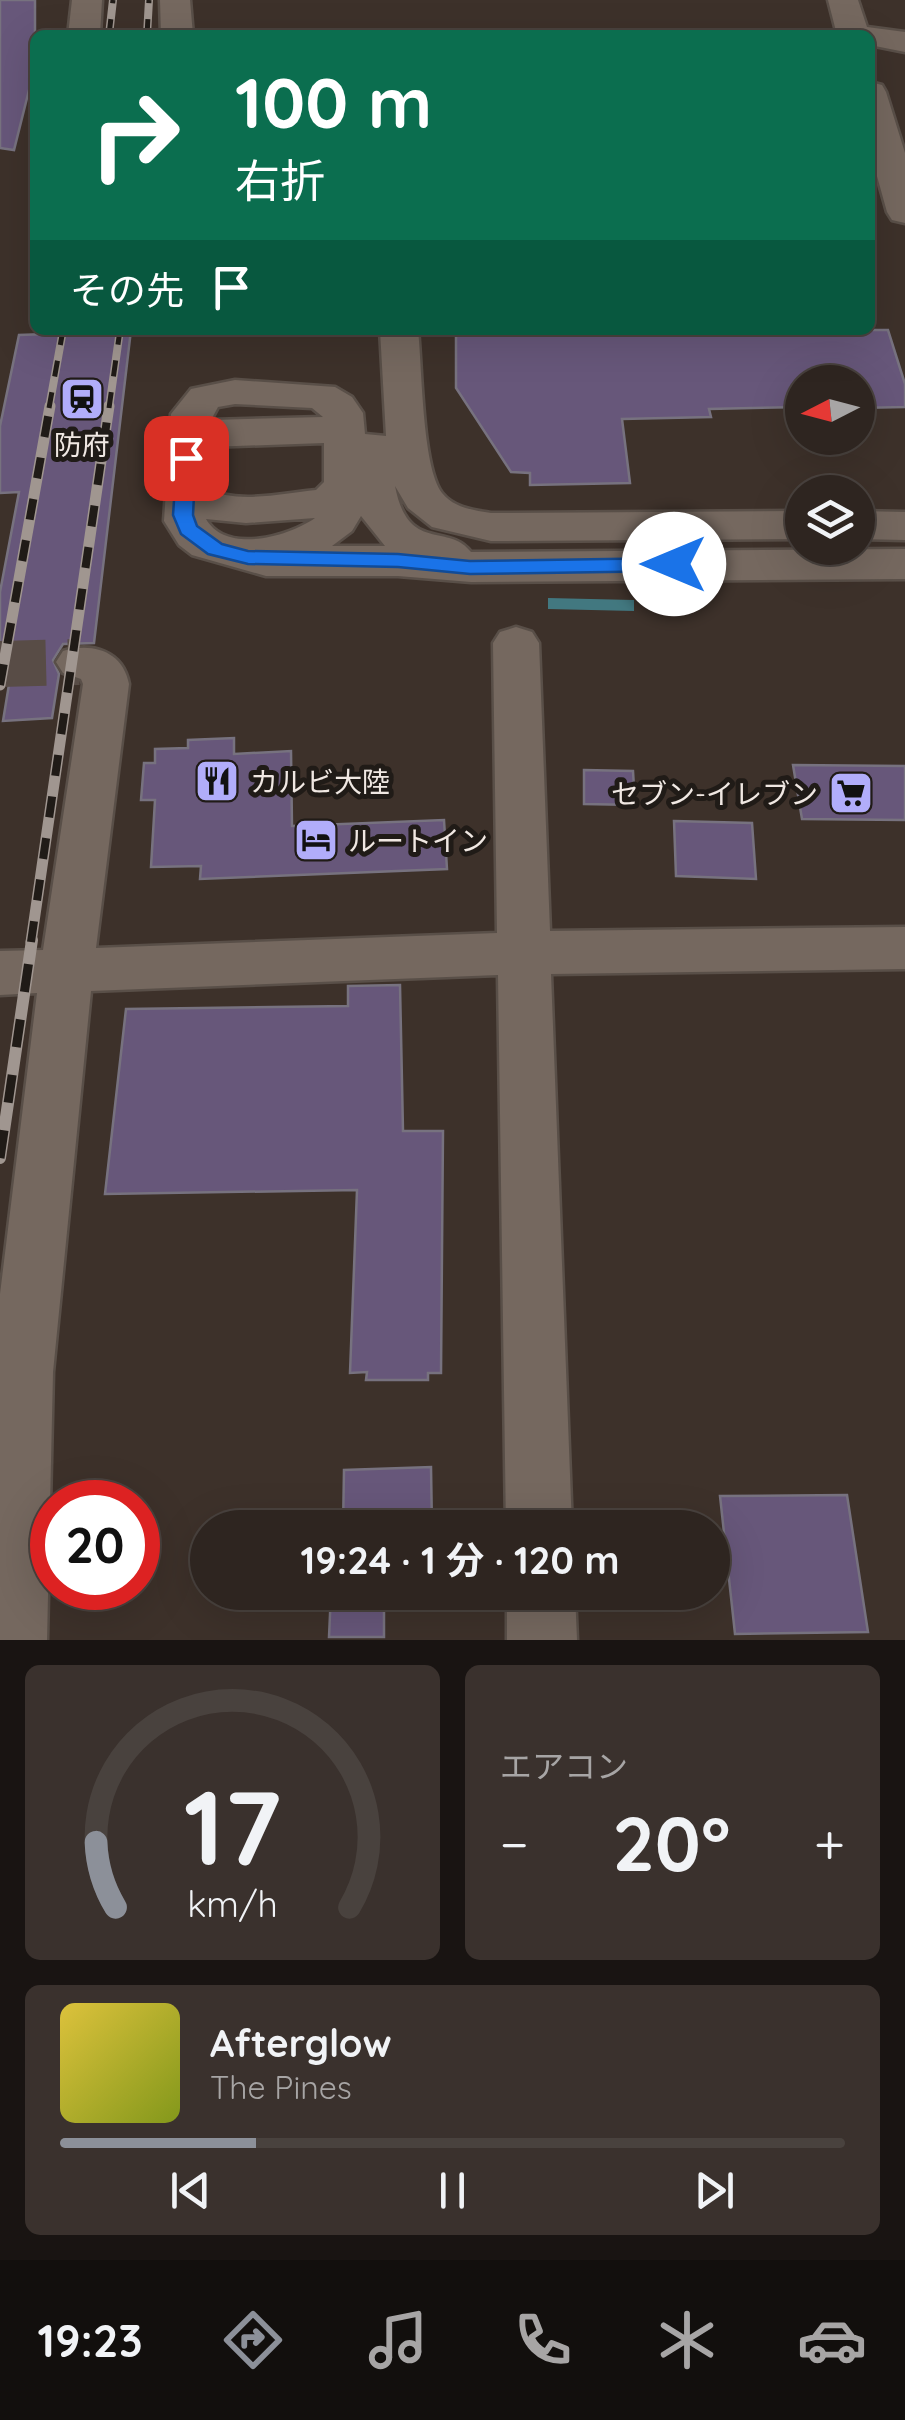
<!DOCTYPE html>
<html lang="ja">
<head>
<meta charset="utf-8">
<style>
  :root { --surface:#2e2520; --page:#3a312d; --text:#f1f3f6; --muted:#a7a5a5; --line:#49423e; --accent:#8c9099 }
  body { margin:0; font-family:Quicksand,"Noto Sans JP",sans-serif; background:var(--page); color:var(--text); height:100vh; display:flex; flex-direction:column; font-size:38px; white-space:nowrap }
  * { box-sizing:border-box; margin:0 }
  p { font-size:32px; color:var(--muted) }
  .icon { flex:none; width:55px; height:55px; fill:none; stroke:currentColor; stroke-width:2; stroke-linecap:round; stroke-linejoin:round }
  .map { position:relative; height:1640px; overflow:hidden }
  .panel { display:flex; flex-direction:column; gap:25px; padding:25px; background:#191412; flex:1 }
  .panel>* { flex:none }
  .guide { position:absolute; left:30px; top:30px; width:845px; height:305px; border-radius:15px; box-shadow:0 10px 40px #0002,0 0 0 2px var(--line); background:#0b6e4f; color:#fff; overflow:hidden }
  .needle { width:65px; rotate:264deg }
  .tools { position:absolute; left:785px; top:365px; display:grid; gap:20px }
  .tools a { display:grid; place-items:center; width:90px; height:90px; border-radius:50%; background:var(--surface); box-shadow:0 10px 40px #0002,0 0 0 2px var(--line); font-size:50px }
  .speed { position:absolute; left:30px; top:1480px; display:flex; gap:20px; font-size:50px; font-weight:700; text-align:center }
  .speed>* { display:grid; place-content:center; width:130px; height:130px; border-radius:50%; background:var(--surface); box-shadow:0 10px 40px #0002,0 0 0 2px var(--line); line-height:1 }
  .speed .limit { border:15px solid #d22; background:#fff; color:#111 }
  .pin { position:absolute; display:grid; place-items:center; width:85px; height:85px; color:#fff; margin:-42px; border-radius:20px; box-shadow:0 5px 15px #0006 }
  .me { position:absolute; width:110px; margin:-55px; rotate:270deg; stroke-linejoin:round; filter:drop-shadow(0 0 8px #0008) }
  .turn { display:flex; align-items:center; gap:35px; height:210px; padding:0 40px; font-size:45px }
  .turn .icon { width:130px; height:130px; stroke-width:2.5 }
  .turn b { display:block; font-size:70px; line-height:85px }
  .then { display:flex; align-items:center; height:95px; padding:0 40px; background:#0003; gap:20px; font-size:38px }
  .big { font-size:75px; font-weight:700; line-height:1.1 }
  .panel .widget { flex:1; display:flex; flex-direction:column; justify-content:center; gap:15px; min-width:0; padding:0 35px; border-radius:15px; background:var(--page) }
  .panel .dial { align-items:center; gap:0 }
  .dial svg { height:260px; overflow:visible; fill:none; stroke:var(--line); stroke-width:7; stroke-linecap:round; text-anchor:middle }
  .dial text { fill:var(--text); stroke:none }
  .song { display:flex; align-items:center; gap:30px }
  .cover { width:120px; height:120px; border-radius:15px; background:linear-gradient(135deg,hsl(50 70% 55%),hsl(70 70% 35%)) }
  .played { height:10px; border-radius:5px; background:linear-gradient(90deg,var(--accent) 25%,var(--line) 25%) }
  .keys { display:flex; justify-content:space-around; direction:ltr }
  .heat { display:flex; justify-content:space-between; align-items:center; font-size:55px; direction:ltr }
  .panel .tiles { flex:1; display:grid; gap:25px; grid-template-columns:1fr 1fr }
  .widget:last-child { grid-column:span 2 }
  .trip { position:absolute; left:190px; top:1510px; width:540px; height:100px; border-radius:50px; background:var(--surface); box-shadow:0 10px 40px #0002,0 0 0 2px var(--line); font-weight:700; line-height:100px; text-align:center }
  .dock { display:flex; height:160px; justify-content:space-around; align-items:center; background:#120f0d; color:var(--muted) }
  .dock .icon { width:70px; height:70px }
  .dock .on { color:var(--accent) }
  .dock b { font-size:45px; color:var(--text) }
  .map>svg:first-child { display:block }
  .water { fill:#427880 }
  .building { fill:#67577a; stroke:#77727f; stroke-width:2.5 }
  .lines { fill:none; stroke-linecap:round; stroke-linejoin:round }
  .minor-tunnel { stroke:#584c46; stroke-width:46; stroke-dasharray:46 22; stroke-linecap:butt }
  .minor-casing { stroke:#594f48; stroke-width:5 }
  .minor { fill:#75685f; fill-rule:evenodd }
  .rail-far2-casing { stroke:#a09690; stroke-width:8 }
  .rail-far1-casing { stroke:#a09690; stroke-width:11 }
  .rail-casing { stroke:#a09690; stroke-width:12 }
  .rail-far2 { stroke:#201b17; stroke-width:5; stroke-dasharray:16; stroke-linecap:butt }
  .rail-far1 { stroke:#201b17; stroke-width:8; stroke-dasharray:21; stroke-linecap:butt }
  .rail { stroke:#201b17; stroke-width:9; stroke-dasharray:28; stroke-linecap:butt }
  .route { fill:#1a73e8; stroke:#114b97; stroke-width:2.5 }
  .labels { text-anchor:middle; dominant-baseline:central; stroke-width:10; stroke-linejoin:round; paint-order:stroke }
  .poi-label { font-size:28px; fill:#f0e8e3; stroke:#201b17; text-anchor:start }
</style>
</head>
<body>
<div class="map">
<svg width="905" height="1640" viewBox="0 0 905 1640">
  <rect width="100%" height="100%" fill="#3d312a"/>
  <path class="water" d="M548,598L634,600V611L548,609Z"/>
  <path class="building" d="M0,0H35V66L14,150L0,148Z
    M48,330H131L94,643L63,644L53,660L59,674L52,718L3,721L16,642L0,643V592L19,492L0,493V426L19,335L47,334Z
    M456,330H888L905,384V407L858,408V382H802V407L709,409L711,417L622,419L630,483L530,485V473L511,472L456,388Z
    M234,738V754L291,751L292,826L444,820L447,869L200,879L201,866L151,867L155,800H141L144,763H155V749L188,748V740Z
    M793,765L905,766V820L802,819Z
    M584,770L633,771L635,805L584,804Z
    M674,821L752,823L756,879L676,876Z
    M400,985L403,1131H443L441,1373H428V1380H366L367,1372L350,1373L357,1190L105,1194L126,1009L348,1006V986Z
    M431,1467L432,1528H343L344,1470Z
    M847,1495L868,1632L735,1634L720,1496Z
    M331,1592H384V1637H329Z"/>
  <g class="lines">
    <path class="minor-tunnel" d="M0,664L79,662"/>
    <defs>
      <path id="minor" d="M72,0H102L100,35H68Z
        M160,0H190L193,35H161Z
        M828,0H858L867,27L905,32V52L870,45V35H837Z
        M870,82L882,85L886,92L905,153V223L892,220L887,212L870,151Z
        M380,330H418C422,366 422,467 442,493C454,508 473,510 491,513L802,511V539L491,541L432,527L408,508L395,486C408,554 448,522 471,552L905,549V579L471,582L398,576H266L192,555L179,545L164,521L171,414L191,389L235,380L335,387L352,397L363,413L365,434L386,436ZM235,404L312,408L323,417L211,420L218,407ZM324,443V482L316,490C283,493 236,505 206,488L209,447ZM361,516L385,546H332L352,531ZM315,518C288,537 226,554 206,519L246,523Z
        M858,511L905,512V540L858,539Z
        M516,627L532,632L539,643L550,931L905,927V969L551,974L572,1528H506L498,975L91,991L53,1372L47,1640H0V1294L37,993L0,995V951L43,950L83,684L81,679L63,673L56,662L63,651C92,642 123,651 129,684L96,948L497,933L493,643L500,632Z
        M507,1592H575L577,1640H507Z"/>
    </defs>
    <use href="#minor" class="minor-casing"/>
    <use href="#minor" class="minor"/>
    <defs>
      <path id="rail-far2" d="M109,35L113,0
        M147,35L149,0
        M49,408L63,330
        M109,408L120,330"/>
      <path id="rail-far1" d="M0,685L50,406
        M31,942L109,406"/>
      <path id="rail" d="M0,1158L32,940"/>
    </defs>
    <use href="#rail-far2" class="rail-far2-casing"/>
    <use href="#rail-far1" class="rail-far1-casing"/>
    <use href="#rail" class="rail-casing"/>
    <use href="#rail-far2" class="rail-far2"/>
    <use href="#rail-far1" class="rail-far1"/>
    <use href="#rail" class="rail"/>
  </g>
  <path class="route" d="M186,452L196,458L193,515L197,526L222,544L248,551L398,554L470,561L674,558L684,564L674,571L470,574L398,567L248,564L208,554L181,534L173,515L177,458Z"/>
  <defs>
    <symbol id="station-square" viewBox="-11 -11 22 22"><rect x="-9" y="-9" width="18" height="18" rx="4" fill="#b1adfa" stroke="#201b17"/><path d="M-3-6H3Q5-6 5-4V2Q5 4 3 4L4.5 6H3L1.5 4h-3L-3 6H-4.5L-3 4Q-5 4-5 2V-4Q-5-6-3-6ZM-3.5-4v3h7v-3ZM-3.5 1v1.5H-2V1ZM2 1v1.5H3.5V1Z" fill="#111"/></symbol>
    <symbol id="restaurant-square" viewBox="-11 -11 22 22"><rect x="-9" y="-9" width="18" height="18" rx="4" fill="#b1adfa" stroke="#201b17"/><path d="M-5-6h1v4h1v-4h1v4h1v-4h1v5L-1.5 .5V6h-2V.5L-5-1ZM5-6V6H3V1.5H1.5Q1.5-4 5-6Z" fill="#111"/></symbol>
    <symbol id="supermarket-square" viewBox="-11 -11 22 22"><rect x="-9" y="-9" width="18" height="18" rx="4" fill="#b1adfa" stroke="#201b17"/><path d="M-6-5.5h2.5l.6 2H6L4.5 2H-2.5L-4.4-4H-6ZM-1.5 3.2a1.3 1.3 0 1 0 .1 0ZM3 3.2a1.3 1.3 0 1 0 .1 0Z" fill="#111"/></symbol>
    <symbol id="hotel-square" viewBox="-11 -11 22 22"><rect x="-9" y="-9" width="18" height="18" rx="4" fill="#b1adfa" stroke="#201b17"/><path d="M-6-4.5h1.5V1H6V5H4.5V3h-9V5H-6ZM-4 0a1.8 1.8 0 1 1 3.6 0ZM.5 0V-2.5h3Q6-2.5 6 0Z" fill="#111"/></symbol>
  </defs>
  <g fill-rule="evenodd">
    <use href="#station-square" x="57" y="374" width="50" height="50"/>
    <use href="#restaurant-square" x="192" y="756" width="50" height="50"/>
    <use href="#supermarket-square" x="826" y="768" width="50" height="50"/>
    <use href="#hotel-square" x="291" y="815" width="50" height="50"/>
  </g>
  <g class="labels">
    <g class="poi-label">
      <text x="82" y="444" text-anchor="middle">防府</text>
      <text x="250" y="781">カルビ大陸</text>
      <text x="818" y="793" text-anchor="end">セブン-イレブン</text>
      <text x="348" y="840">ルートイン</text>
    </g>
  </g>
</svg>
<div class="tools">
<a><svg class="needle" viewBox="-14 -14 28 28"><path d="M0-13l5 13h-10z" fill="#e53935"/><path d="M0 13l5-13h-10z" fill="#a7a5a5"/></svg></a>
<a><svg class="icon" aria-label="layers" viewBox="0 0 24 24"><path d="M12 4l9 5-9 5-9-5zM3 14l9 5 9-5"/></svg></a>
</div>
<div class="speed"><div class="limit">20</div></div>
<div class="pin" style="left:186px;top:458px;background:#d93025"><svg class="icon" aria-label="arrive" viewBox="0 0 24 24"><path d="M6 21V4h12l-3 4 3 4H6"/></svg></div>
<svg class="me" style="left:674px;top:564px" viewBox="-20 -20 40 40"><circle r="19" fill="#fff"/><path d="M0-13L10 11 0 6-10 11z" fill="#1a73e8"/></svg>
<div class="trip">19:24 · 1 分 · 120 m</div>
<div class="guide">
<div class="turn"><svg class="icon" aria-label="right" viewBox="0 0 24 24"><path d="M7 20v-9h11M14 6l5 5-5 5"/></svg><div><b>100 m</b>右折</div></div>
<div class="then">その先<svg class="icon" aria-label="arrive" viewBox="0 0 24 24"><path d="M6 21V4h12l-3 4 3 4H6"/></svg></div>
</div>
</div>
<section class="panel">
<div class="tiles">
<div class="widget dial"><svg viewBox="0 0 100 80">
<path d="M14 69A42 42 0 1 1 86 69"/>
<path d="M14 69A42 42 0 0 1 8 49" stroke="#8c9099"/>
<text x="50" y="56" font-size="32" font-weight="700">17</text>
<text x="50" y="72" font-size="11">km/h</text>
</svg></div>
<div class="widget"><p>エアコン</p>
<div class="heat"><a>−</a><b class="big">20°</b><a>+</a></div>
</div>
<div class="widget">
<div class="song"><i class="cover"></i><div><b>Afterglow</b><p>The Pines</p></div></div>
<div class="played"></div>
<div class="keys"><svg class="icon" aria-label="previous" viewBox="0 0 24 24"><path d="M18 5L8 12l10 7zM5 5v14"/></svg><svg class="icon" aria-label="pause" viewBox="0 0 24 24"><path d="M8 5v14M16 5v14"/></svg><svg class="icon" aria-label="next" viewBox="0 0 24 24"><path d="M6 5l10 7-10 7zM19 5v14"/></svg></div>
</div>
</div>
</section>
<nav class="dock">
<b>19:23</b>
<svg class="icon on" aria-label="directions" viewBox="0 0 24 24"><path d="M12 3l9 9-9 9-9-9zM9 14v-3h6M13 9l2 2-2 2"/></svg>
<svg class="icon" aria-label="music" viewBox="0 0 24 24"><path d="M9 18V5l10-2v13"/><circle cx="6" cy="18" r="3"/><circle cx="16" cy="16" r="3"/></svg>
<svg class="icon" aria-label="phone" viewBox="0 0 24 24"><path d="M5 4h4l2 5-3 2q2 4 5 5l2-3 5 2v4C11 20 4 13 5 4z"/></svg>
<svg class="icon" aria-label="climate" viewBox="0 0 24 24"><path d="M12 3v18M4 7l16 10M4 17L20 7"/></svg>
<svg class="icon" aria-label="car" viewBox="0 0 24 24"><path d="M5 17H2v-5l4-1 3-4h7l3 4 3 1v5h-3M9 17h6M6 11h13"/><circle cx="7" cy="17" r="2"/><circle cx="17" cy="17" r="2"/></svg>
</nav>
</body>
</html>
